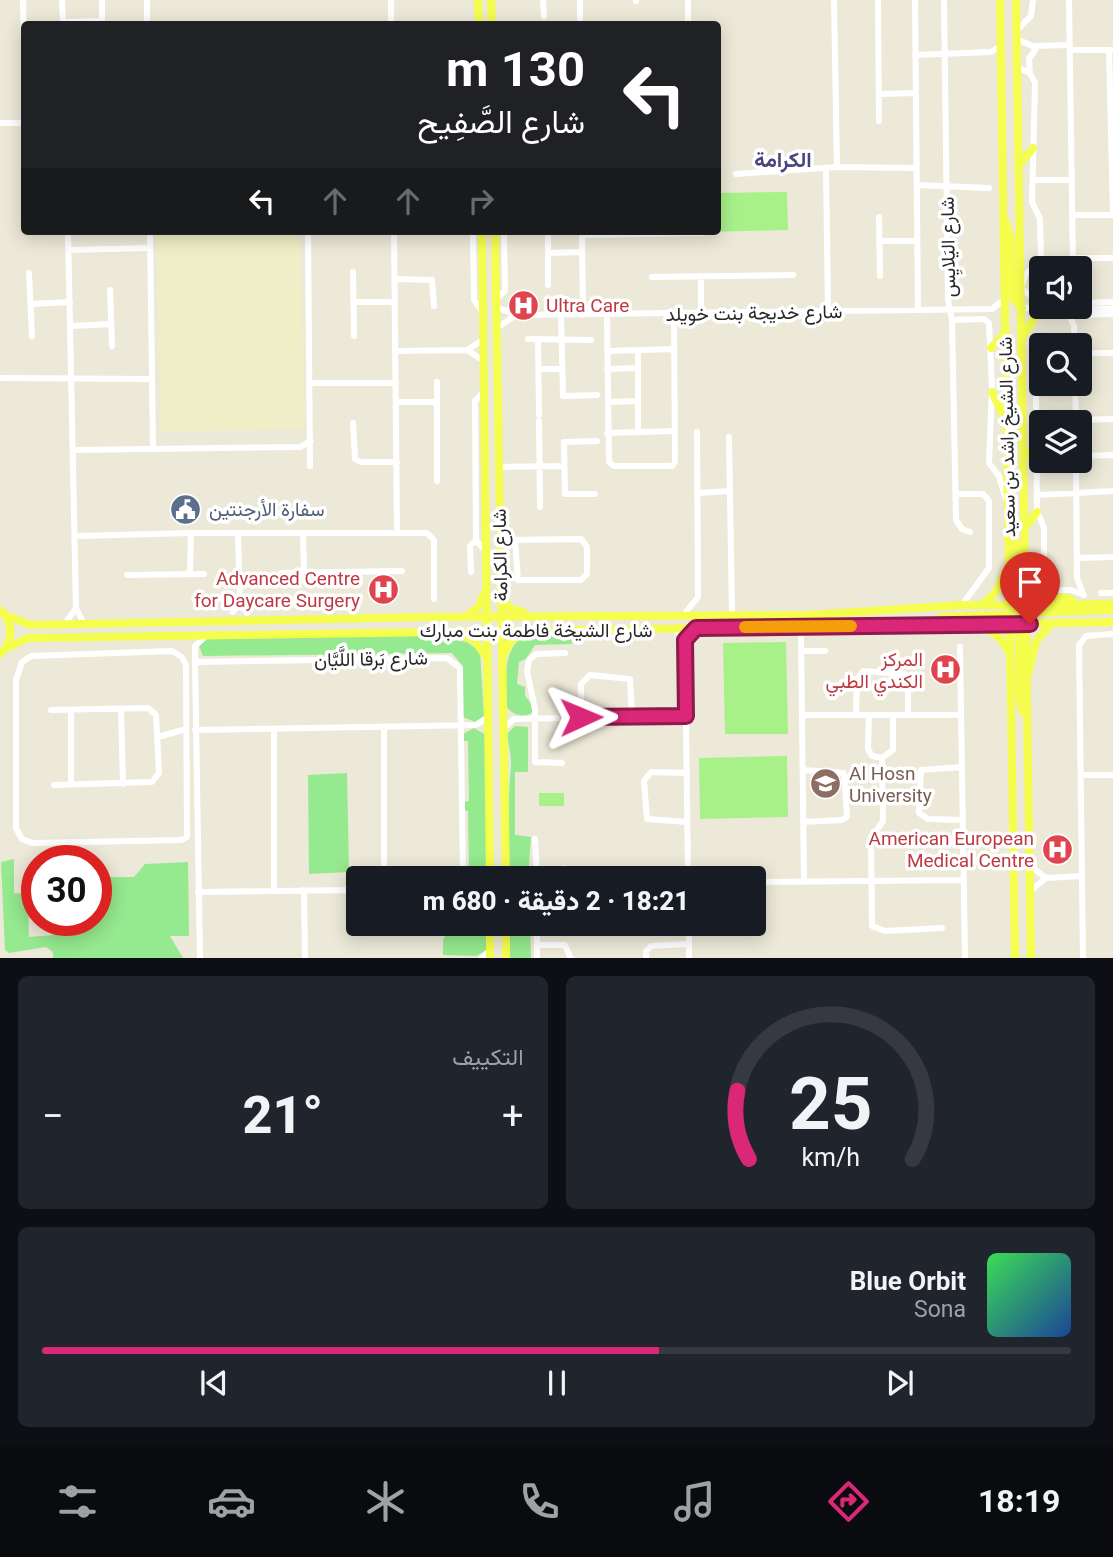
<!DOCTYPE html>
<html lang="ar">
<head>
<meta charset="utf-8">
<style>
  :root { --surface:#171b24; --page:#20242c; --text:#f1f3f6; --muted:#9ea1a6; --line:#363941; --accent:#db2777 }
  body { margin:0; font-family:Roboto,Vazirmatn,sans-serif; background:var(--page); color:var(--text); direction:rtl; height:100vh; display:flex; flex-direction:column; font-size:26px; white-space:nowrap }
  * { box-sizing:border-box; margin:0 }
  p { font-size:23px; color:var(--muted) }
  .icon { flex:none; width:38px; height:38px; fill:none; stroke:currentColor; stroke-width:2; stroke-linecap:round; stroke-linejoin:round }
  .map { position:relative; height:958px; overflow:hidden; direction:ltr }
  .details { display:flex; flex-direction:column; gap:18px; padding:18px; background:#0d0f14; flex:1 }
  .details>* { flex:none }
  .top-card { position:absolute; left:21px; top:21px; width:700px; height:214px; border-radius:7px; box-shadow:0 4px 18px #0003; direction:rtl; background:#202124; color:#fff; overflow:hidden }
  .fabs { position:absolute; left:1029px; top:256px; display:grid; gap:14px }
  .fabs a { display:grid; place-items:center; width:63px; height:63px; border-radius:7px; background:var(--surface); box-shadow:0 4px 18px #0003; font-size:35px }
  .speed { position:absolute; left:21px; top:845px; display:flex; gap:14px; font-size:35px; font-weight:700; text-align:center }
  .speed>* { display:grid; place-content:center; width:91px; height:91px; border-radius:50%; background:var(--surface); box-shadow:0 4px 18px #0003; line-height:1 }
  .speed .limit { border:10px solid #d22; background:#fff; color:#111 }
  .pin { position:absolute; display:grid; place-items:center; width:60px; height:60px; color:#fff; margin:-72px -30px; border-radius:50% 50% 50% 0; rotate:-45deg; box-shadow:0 0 7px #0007 }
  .pin .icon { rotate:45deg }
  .me { position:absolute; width:77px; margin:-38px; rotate:89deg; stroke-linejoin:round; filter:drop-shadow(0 0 5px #0008) }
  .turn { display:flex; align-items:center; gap:24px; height:147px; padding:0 21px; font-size:32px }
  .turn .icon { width:91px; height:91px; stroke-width:2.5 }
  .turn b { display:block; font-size:49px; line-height:60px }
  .lanes { display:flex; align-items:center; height:66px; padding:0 21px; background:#0003; justify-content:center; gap:35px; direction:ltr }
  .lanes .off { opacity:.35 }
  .big { font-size:52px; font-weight:800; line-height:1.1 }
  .details .tile { flex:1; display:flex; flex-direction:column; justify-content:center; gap:10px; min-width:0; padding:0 24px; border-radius:10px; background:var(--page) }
  .details .dial { align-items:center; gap:0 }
  .dial svg { height:182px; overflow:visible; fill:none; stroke:var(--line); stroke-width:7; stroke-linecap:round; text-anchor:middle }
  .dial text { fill:var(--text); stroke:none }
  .song { display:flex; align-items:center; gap:21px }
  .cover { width:84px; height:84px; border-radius:10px; background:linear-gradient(135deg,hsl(130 70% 55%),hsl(220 70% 35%)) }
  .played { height:7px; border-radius:4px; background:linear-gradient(90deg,var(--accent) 60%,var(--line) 60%) }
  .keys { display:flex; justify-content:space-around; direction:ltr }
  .heat { display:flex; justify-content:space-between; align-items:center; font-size:38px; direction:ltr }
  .details .tiles { flex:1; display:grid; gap:18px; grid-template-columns:1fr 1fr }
  .tile:last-child { grid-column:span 2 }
  .trip { position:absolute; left:346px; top:866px; width:420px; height:70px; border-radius:7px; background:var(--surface); box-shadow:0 4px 18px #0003; font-weight:800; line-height:70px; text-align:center; direction:rtl }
  .tab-bar { display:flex; height:112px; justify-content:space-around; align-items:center; background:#090b0e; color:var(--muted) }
  .tab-bar .icon { width:49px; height:49px }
  .tab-bar .selected { color:var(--accent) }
  .tab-bar b { font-size:32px; color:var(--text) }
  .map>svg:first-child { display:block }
  .education { fill:#f0eec6 }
  .green { fill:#95e98f }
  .pitch { fill:#a8f189 }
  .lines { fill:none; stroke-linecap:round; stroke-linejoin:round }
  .minor { stroke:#fff; stroke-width:6 }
  .major { stroke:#f5fd4d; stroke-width:8 }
  .route-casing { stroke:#8e194d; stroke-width:18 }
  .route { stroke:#db2777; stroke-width:12 }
  .slow { stroke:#f59e0b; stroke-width:12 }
  .labels { text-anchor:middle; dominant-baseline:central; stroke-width:7; stroke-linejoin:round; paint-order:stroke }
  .street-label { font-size:19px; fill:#282828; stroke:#fff }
  .health-label { font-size:19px; fill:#be3a42; stroke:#fff; text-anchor:end }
  .service-label { font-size:19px; fill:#4e5e75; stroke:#fff; text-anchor:start }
  .education-label { font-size:19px; fill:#785e54; stroke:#fff; text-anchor:start }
  .neighbourhood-label { font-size:21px; font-weight:bold; fill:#4a457d; stroke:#fff }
</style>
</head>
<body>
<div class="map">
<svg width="1113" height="959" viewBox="0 0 1113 959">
  <rect width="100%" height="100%" fill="#ece9d8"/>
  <path class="education" d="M300,231L305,429L161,432L156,233Z"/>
  <path class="green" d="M208,635H419L467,642L480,652L484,717L475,722L463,717L462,665L452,653L203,656L199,646Z
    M571,636L572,644L535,645L526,659L519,662L517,684L525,687V696L530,702L533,712C524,719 512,715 506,706C506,683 502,652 522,637Z
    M515,726L528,727V772H515V835L531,837L528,878L509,876C509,839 507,802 511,766C512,754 507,744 508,733Z
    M474,728L484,734L486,743V878H465V872L469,871L468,811L464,810V802L469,801L468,741H463V734Z
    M347,773L349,872L309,874L308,775Z
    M14,859V893L24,894L28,901L29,937L54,935V921L96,920V877H134L145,864L188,862L189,936H170L183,958H53V952L46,947L9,953L5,950L1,862Z
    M452,924H485L487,950L476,956L443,955V940Z
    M509,924H530L531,958L509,959Z"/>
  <path class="pitch" d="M787,192L788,230L707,232L718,231V193Z
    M786,642L788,734H725L723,643Z
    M787,756L788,817L700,819L699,758Z
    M539,793H564V806H539Z"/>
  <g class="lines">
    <path class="minor" d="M23,0L24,54
      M62,0L63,24
      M102,0V23
      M147,0V24
      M391,0V24
      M543,0L544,16
      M580,0V24
      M636,0V1
      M688,0V24
      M834,0L837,167
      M878,0L879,121
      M915,0L918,310
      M944,0L948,300L952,320L956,520L962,529L970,532
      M1069,0L1073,268
      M63,22L102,21
      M245,24H297
      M1017,30L1031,16L1033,0
      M1017,39L1032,46L1070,45
      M1070,50H1111
      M1109,50L1113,215
      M915,55L991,52L1002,45
      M1017,67L1030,73L1035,83L1032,202L1040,219L1041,260L1026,274L1022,285
      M1030,73L1029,59L1037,47
      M879,94L916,93
      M0,123H24
      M826,168L828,312
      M736,174L837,167L916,168
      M1033,180H1072
      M917,185L989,188
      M1073,215H1113
      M879,217L880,276
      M68,231L76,608L84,624
      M150,231L153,449
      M308,231L310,466
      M394,231L397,533
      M473,231L474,300L483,312
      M582,233L583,315
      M582,235L703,233
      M879,241H917
      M69,250L150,248
      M548,253L582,252
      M1073,258H1113
      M353,272L354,336
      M29,273L32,336
      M701,276V315
      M652,277L793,275
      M395,279L432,280L434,306
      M548,285V231
      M1021,289L1041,302
      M110,290L112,346
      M496,299L505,291L504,231
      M354,302H395
      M1080,303L1113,302
      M31,304L70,302
      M496,307L516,315L992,309L1005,299
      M1022,308L1113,309
      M1061,310L1069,315L1113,314
      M561,315L563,396L597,395
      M1069,315L1074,326L1075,345
      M607,316L609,462L614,466H672L675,462L674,315
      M952,320L984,319L989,323L992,388L989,463L999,476L1007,502
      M71,326L111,324
      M497,328L516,315
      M528,339L591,340
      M483,340L467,350L484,361
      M538,340L539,415
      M395,351L467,350
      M607,351L674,349
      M1080,353H1113
      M539,369H562
      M607,369L638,368
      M0,378L152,379
      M310,383H396
      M1075,383L1076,422
      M484,391L475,401L476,540L487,553
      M1036,395L1037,510L1044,528V585L1048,590H1071L1084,595
      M396,402H437
      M608,402L638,401
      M1076,420L1113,419
      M539,421L540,507
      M353,423L355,459L361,462H397
      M638,432V350
      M607,433L675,431
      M729,437L732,616
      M74,450L300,447L311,441
      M1080,456L1113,455
      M1076,460L1077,578L1083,594
      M499,467L564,466
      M437,481V382
      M697,493L729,491
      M595,494H565L564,442L597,441
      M956,494H983L989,501V568L962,605
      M1037,495L1113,491
      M238,533L240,603L247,613
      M303,533L304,573
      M77,536L191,533H427L434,540V599
      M500,540L581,539L587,547V574L581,580H518L515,540
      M1077,558L1113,557
      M471,572L470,546L476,540
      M281,573L402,571
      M190,574L191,533
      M127,575L204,574
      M1101,593H1113
      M233,612L240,603
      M683,616L698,597L697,432
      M65,624L76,608
      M675,629L685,641L688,878
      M960,647L965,959
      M172,651L182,657L186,665L187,837L181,840L32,843L22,839L16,828V680L22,662L31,656Z
      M801,651H825
      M195,662L447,658L460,668L463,878
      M121,709L123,784
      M51,710L148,708L156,715L159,773L152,782L54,785
      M71,710V785
      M802,715H961
      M856,715L857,679L863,671L905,674L908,679V715
      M869,715L868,749L872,756L882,758L893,750V715
      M581,717V684L590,675L630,679L632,716
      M274,729V891
      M503,729L514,719L686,716
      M195,730L476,725L488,717
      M158,737L186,729
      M882,758L883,821L871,839L872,926L885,931L942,928
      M562,763L535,762V709L527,671L529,660L536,654L565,653
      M962,767L921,770L919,813L928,819L963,820
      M803,770L844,773L847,817L842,820L803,822
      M687,773L651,772L644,781L647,819L687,822
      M1081,775H1113
      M535,839L537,878
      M1029,865L1046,878
      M564,868L565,878
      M384,878V727
      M804,881L801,636L808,626
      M754,882L964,880
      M304,890L305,959
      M1030,891L1046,878L1082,876
      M198,892L359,890
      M537,924V959
      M689,924V959
      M537,945H565L571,959
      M200,959L195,662V646L206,636
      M481,959L490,950
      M646,959V951L651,946L689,944
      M1083,959L1079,645L1086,636L1113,634"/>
    <path class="major" d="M478,0L479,24
      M491,0L492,24
      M1000,0L1015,959
      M1016,0L1031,959
      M1019,165L1033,148
      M1005,220L1011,239L1013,299L1022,308
      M482,231L490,878
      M495,231L506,878
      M1022,338L1039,311
      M991,348L1006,332
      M992,392L1007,423
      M1024,449L1036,461
      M1026,526L1037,512
      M1009,528L1017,546V607
      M1030,557L1036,590L1046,595L1071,599
      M503,596L509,608L523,612
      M983,604L996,592L1006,570
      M1008,604C1029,624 1012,683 1023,712
      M0,610C14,623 14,641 0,654
      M1022,613L1113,610
      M5,615L31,625L425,617L809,615L962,605L1113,604
      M467,616L479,606L484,594
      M930,623L942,617L1013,614
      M981,625L1000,638L1008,651
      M451,632L474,640L487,658
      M5,649L28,638L1113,622
      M503,656L511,641L527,630
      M1027,678L1036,641L1050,625
      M490,924V959
      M506,959V924"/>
  </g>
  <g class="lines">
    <defs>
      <path id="route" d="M581,717L686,716L685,640L696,628L1030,624"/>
    </defs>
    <use href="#route" class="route-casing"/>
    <use href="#route" class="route"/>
    <path class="slow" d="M745,627L851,626"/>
  </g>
  <defs>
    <symbol id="hospital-disc" viewBox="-11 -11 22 22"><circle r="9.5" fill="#e0444e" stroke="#fff"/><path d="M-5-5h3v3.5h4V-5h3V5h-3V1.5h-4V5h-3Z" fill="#fff"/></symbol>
    <symbol id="civic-disc" viewBox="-11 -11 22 22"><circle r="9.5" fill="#5c6f8a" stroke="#fff"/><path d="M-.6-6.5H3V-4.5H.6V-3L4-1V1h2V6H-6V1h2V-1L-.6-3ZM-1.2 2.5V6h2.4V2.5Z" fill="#fff"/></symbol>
    <symbol id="university-disc" viewBox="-11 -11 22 22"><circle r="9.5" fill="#8d6e63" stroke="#fff"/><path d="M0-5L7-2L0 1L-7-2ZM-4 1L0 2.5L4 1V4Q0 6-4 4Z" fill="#fff"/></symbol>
  </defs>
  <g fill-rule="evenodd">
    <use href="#hospital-disc" x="506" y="288" width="35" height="35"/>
    <use href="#civic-disc" x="168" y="492" width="35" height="35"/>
    <use href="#hospital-disc" x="366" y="572" width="35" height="35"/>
    <use href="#hospital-disc" x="928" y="652" width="35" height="35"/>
    <use href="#university-disc" x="808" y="766" width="35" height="35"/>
    <use href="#hospital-disc" x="1040" y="832" width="35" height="35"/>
  </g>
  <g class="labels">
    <g class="street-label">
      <text transform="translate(948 247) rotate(-91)">شارع اليَلايِس</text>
      <text transform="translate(754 313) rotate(-1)">شارع خديجة بنت خويلد</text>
      <text transform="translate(1007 437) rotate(-91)">شارع الشيخ راشد بن سعيد</text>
      <text transform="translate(500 555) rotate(-91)">شارع الكرامة</text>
      <text x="536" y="630">شارع الشيخة فاطمة بنت مبارك</text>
      <text transform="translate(371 659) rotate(-1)">شارع بَرقا اللَّيَّان</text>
    </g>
    <g class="health-label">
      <text x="546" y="305" text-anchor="start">Ultra Care</text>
      <text x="360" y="578">Advanced Centre<tspan x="360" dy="22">for Daycare Surgery</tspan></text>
      <text x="923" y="659">المركز<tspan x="923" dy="22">الكندي الطبي</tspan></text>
      <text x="1034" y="838">American European<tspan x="1034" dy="22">Medical Centre</tspan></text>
    </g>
    <g class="service-label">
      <text x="209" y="509">سفارة الأرجنتين</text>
    </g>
    <g class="education-label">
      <text x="849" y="773">Al Hosn<tspan x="849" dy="22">University</tspan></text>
    </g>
    <g class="neighbourhood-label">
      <text x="783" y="160">الكرامة</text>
    </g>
  </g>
</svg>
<div class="fabs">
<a><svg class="icon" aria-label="sound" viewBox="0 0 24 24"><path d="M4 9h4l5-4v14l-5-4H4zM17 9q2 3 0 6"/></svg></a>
<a><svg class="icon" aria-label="search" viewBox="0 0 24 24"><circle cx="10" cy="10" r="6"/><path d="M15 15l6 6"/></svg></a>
<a><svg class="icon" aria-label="layers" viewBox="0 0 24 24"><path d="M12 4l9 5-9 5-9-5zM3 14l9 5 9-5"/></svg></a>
</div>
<div class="speed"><div class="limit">30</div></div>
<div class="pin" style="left:1030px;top:624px;background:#d93025"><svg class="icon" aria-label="arrive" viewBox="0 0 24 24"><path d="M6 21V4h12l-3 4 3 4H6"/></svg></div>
<svg class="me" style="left:581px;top:717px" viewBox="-20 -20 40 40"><path d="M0-17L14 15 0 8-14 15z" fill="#db2777" stroke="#fff" stroke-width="4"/></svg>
<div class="trip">18:21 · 2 دقيقة · 680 m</div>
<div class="top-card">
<div class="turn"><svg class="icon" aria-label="left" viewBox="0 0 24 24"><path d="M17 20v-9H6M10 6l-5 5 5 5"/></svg><div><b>130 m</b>شارع الصَّفِيح</div></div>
<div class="lanes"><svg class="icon" aria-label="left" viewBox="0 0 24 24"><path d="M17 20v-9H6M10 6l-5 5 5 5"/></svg><svg class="icon off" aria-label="ahead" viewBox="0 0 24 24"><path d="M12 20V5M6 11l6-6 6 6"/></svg><svg class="icon off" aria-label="ahead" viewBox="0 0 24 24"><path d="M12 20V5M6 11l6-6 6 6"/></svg><svg class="icon off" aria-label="right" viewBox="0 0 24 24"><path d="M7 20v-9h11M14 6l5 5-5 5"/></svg></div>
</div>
</div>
<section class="details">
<div class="tiles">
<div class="tile dial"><svg viewBox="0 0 100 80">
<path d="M14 69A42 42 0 1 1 86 69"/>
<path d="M14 69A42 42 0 0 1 9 39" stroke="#db2777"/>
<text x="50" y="56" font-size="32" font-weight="700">25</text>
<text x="50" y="72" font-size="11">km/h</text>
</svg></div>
<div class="tile"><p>التكييف</p>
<div class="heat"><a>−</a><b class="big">21°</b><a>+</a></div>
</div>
<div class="tile">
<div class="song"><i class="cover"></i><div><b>Blue Orbit</b><p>Sona</p></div></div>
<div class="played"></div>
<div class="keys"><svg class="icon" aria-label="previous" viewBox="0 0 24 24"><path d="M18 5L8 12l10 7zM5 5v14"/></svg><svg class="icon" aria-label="pause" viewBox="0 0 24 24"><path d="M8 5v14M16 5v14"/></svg><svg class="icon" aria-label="next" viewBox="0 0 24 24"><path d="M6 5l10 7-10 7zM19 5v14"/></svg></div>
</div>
</div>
</section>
<nav class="tab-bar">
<b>18:19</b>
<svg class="icon selected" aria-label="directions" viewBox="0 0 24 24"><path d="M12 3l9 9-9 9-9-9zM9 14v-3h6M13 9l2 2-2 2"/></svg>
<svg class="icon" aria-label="music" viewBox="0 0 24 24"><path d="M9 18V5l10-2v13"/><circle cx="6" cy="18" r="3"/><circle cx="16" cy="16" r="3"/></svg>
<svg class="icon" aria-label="phone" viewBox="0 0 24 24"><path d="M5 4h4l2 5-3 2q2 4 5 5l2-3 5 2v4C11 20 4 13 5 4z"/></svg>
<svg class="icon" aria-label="climate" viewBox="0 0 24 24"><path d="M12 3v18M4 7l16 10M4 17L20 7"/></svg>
<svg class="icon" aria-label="car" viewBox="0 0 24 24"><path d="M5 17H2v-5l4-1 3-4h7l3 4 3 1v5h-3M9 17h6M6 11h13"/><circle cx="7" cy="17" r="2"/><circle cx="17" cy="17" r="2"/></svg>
<svg class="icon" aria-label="filters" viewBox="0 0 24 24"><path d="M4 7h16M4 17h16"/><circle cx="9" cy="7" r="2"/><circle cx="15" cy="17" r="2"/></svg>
</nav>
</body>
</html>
